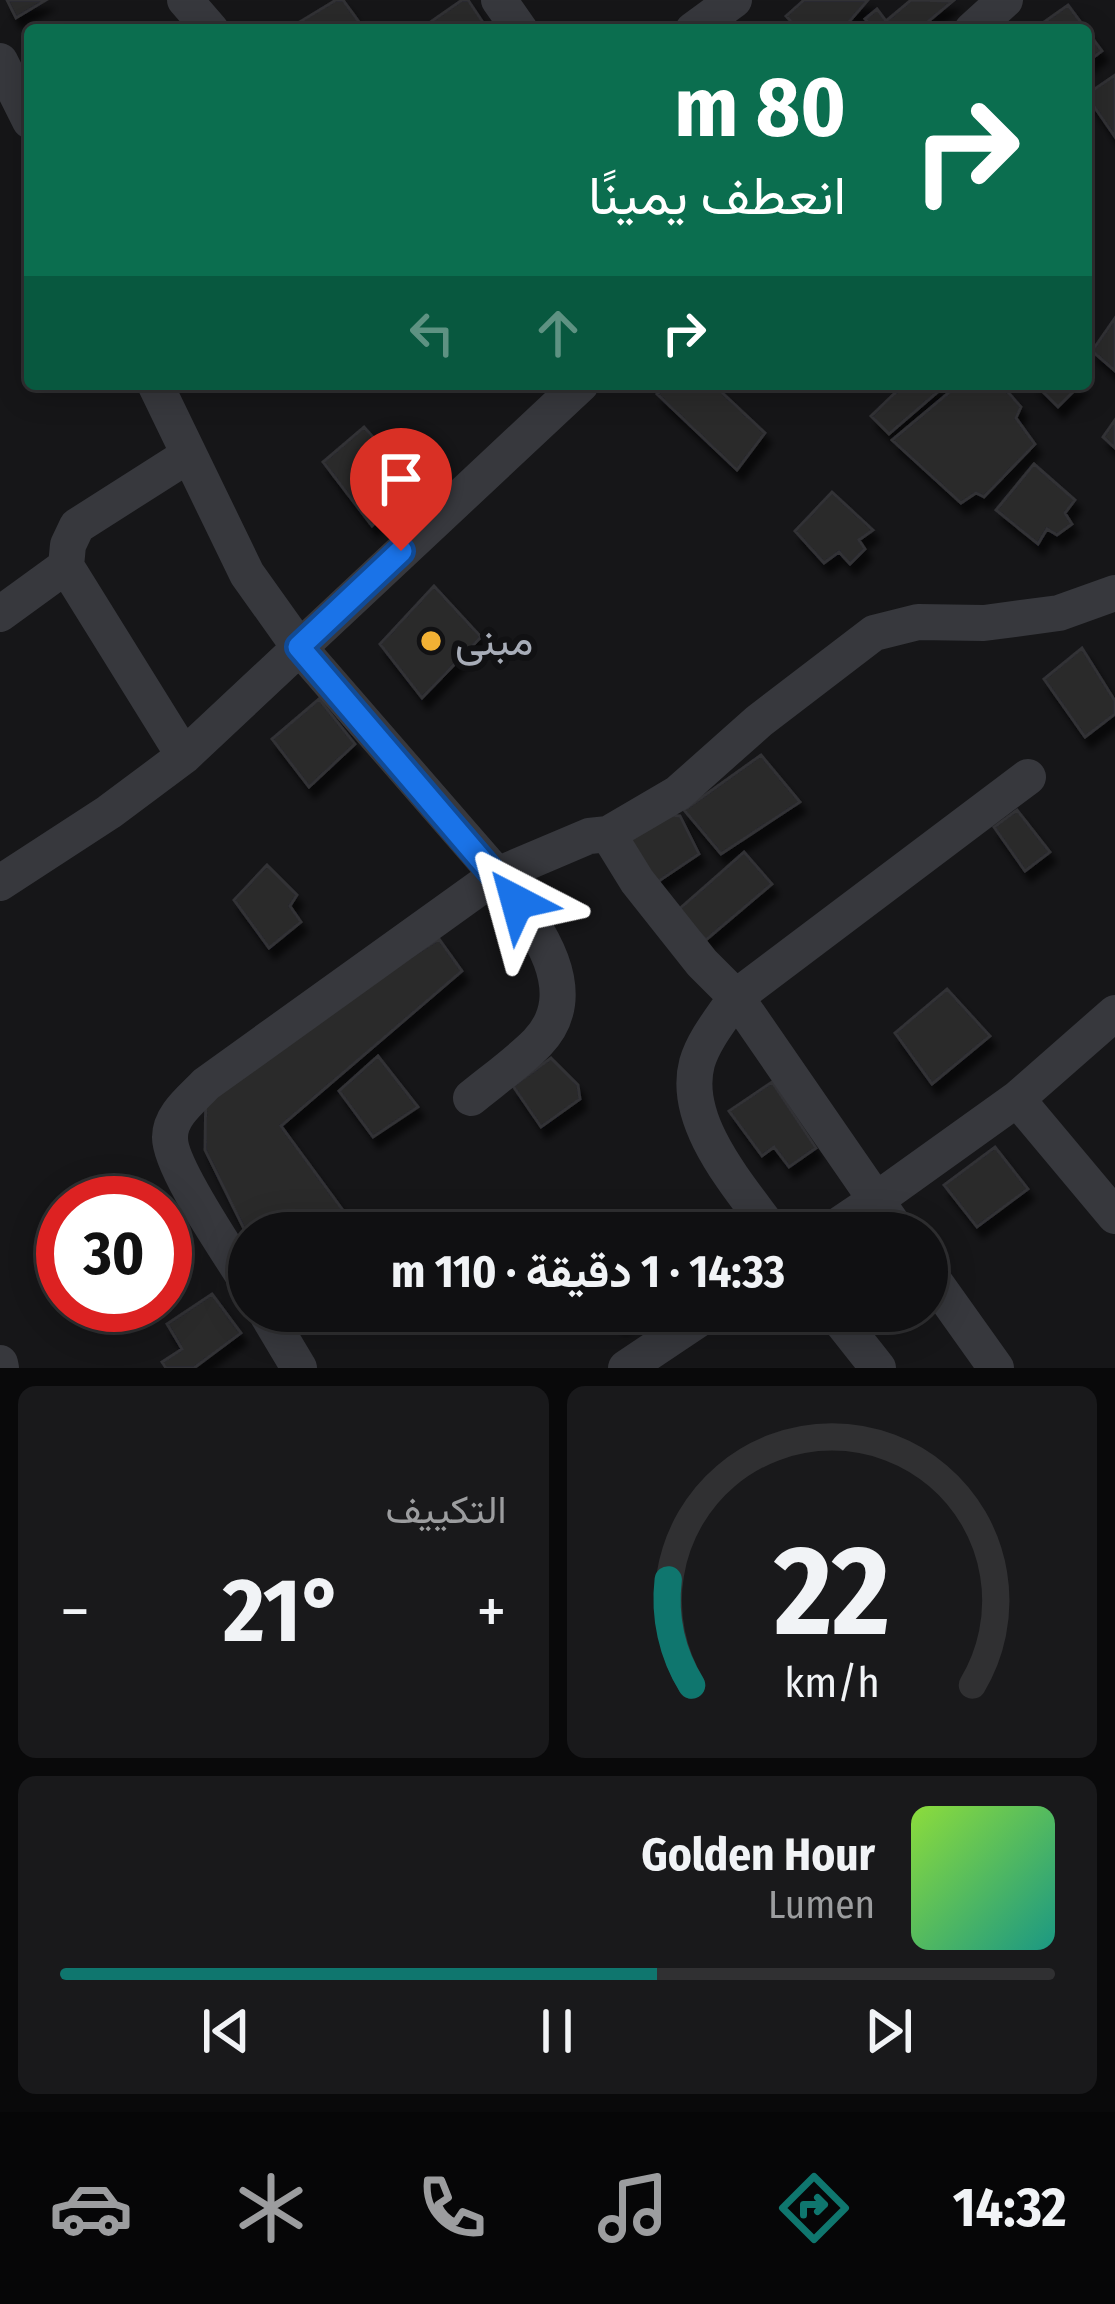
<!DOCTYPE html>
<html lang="ar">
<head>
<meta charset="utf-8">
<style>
  :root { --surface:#101012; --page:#19191b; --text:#f1f3f6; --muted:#9c9d9f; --line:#303032; --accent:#0f766e }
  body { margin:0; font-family:"Fira Sans Condensed",Vazirmatn,sans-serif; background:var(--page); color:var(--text); direction:rtl; height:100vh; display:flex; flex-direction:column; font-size:45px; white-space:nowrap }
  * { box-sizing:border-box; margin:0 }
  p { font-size:39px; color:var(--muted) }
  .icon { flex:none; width:66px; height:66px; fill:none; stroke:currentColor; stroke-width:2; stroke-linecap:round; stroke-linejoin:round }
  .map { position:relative; height:1368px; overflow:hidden; direction:ltr }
  .side { display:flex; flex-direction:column; gap:18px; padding:18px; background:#09090a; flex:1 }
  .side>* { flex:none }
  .hud { position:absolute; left:24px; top:24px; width:1068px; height:366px; border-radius:12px; box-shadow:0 6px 30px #0003,0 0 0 3px var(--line); direction:rtl; background:#0b6e4f; color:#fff; overflow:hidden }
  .speed { position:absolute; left:36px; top:1176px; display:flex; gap:24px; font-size:60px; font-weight:700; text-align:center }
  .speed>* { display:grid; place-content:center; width:156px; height:156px; border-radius:50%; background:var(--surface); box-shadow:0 6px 30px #0003,0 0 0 3px var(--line); line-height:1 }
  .speed .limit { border:18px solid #d22; background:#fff; color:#111 }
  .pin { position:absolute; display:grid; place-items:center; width:102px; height:102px; color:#fff; margin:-123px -51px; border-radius:50% 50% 50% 0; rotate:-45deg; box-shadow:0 0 12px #0007 }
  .pin .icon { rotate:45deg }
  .me { position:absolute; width:132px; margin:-66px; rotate:321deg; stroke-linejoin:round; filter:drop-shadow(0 0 9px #0008) }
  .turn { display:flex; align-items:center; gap:42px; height:252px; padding:0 48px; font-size:54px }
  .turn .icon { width:156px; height:156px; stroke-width:2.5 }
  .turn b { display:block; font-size:84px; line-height:102px }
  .lanes { display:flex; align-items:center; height:114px; padding:0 48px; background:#0003; justify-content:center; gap:60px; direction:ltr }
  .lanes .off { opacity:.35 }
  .big { font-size:90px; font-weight:700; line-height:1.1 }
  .side .tile { flex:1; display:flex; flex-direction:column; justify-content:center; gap:18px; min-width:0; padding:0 42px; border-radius:18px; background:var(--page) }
  .side .dial { align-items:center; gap:0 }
  .dial svg { height:312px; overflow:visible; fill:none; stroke:var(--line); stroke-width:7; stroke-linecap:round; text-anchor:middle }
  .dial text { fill:var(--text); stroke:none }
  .song { display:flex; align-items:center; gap:36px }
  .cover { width:144px; height:144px; border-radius:18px; background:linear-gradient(135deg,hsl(90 70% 55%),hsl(170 70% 35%)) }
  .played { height:12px; border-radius:6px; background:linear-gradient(90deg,var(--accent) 60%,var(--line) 60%) }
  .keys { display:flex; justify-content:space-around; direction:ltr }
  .heat { display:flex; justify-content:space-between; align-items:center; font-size:66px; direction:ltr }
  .side .tiles { flex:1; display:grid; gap:18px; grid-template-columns:1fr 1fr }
  .tile:last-child { grid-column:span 2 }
  .trip { position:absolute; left:228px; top:1212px; width:720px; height:120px; border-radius:60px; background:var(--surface); box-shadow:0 6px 30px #0003,0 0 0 3px var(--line); font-weight:700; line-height:120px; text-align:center; direction:rtl }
  .tabs { display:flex; height:192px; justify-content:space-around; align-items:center; background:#060607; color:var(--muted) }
  .tabs .icon { width:84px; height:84px }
  .tabs .current { color:var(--accent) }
  .tabs b { font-size:54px; color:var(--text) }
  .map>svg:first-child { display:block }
  .building { fill:#29292c; stroke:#303034; stroke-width:3; filter:url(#shadow) }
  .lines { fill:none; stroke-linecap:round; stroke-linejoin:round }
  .minor { stroke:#37383d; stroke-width:36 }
  .route-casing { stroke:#114b97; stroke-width:30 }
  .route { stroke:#1a73e8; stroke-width:21 }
  .poi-dot { fill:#f2b134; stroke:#111113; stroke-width:4.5 }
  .labels { text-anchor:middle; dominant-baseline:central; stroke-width:12; stroke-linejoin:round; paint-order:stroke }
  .poi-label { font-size:42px; fill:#a8adb8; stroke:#111113; text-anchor:start }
</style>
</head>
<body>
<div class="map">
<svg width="1115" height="1368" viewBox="0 0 1115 1368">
  <defs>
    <filter id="shadow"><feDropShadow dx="5.5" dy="10" stdDeviation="3" flood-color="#0009"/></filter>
  </defs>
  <rect width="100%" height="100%" fill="#161618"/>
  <path class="building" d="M7,0H46L16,18Z
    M336,0H343L365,30H295L293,26Z
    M462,0H468L488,30H419Z
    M804,0H868L848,23L852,30H799L786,16Z
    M911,0L953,1L918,30H875L865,19L877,9L886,21Z
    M1068,5L1102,51L1086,63V30L1037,27Z
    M1115,75V137L1086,95Z
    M1115,318V371L1092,351Z
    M668,384H713L765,433L737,470L657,394Z
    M895,384H947L889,434L871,416L899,389Z
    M959,384H1001L1021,407L1016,418L1035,444L984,497L976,493L961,503L892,440Z
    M1035,384H1081L1058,407Z
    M1115,420V448L1103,437Z
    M364,427L413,482L372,526L323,462Z
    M1034,464L1075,500L1065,513L1072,524L1057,535L1047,529L1038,544L996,510Z
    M832,492L873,530L859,540L865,549L850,564L839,552L824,563L795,531Z
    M434,586L481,637L422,698L380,644Z
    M1082,648L1115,701V714L1085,737L1044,679Z
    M319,699L355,744L309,787L272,739Z
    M761,755L800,802L721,854L684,810Z
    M1017,810L1050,852L1025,871L994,827Z
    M660,814L680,816L699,854L656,883L627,838Z
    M744,852L772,884L706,940L678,910Z
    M267,865L297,895L290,906L301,922L269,948L234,900Z
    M439,939L462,971L281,1126L359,1232L249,1233V1239L205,1150L206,1084Z
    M947,989L990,1036L932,1084L895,1033Z
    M378,1056L418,1107L373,1137L339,1091Z
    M551,1058L578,1085L580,1099L541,1127L513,1086Z
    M772,1082L816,1148L789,1167L774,1147L762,1156L729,1111Z
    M995,1147L1028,1189L977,1227L944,1185Z
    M658,1212L674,1227L668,1233H631Z
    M212,1294L241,1333L194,1368H166L162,1362L182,1349L167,1324Z
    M611,1311H636L620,1324Z"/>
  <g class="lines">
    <path class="minor" d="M185,0L211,30
      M499,0L520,30
      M693,30L734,0
      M972,30L1005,0
      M0,61L30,121
      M155,384L247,574L299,647L497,875L589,836L608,834L637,881L702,963L736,997L876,1200L827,1233
      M66,566L184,756
      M0,614L66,566L68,545L77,526L187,456
      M608,834L678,793L759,721L874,633L918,622L984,623L1059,613L1115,593
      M0,883L109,812L184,756L581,384
      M1017,1099L1115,1216
      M773,1233C741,1188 681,1123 697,1063C704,1039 723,1017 736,997L1028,777
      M899,1233L876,1200L1017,1099L1115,1013
      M927,1271L996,1368
      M249,1285C231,1255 169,1167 170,1137C170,1115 192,1099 206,1084L497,875C530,919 589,989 537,1043C517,1063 493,1080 471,1098
      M265,1311L299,1368
      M833,1311L878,1368
      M0,1363L1,1368
      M626,1368L711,1311"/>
  </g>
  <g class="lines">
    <defs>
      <path id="route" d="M401,551L299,647L517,902"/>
    </defs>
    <use href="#route" class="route-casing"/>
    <use href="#route" class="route"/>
  </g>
  <circle class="poi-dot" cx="431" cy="641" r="12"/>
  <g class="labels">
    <g class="poi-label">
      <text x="455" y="641">مبنى</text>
    </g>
  </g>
</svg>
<div class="speed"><div class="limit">30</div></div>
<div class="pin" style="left:401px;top:551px;background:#d93025"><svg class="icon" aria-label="arrive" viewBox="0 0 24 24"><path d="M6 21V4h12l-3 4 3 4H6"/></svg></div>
<svg class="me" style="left:517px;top:902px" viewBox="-20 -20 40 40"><path d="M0-17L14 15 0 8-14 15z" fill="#1a73e8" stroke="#fff" stroke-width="4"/></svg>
<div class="trip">14:33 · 1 دقيقة · 110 m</div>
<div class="hud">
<div class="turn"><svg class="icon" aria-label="right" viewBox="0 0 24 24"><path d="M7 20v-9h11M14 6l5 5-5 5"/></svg><div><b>80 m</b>انعطف يمينًا</div></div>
<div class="lanes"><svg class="icon off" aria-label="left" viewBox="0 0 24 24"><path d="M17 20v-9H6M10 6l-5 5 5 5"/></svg><svg class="icon off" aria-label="ahead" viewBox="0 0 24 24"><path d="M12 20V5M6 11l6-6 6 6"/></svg><svg class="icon" aria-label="right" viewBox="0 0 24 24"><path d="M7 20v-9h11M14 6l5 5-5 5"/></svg></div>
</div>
</div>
<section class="side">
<div class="tiles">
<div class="tile dial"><svg viewBox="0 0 100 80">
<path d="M14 69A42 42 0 1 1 86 69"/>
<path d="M14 69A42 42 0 0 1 8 42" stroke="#0f766e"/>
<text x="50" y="56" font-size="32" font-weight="700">22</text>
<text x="50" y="72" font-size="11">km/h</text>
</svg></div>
<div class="tile"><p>التكييف</p>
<div class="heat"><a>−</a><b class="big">21°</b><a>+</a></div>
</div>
<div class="tile">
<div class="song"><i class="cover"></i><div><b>Golden Hour</b><p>Lumen</p></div></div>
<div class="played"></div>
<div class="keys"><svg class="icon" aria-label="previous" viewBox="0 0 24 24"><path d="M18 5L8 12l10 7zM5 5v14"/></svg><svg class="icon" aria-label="pause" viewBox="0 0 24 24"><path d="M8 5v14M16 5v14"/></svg><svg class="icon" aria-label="next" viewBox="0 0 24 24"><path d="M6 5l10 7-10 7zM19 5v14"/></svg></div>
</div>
</div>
</section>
<nav class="tabs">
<b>14:32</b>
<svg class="icon current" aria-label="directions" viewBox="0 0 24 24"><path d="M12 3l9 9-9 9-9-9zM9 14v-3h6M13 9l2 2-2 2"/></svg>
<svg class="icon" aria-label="music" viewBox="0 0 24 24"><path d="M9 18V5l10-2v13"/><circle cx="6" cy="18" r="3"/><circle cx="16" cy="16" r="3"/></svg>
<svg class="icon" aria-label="phone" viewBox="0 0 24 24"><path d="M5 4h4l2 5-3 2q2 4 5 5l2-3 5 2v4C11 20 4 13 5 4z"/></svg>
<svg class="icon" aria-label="climate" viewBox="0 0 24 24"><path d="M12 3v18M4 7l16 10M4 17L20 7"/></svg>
<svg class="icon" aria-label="car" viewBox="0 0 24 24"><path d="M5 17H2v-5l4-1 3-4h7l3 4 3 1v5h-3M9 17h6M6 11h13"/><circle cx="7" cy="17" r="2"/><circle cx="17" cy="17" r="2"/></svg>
</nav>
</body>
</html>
